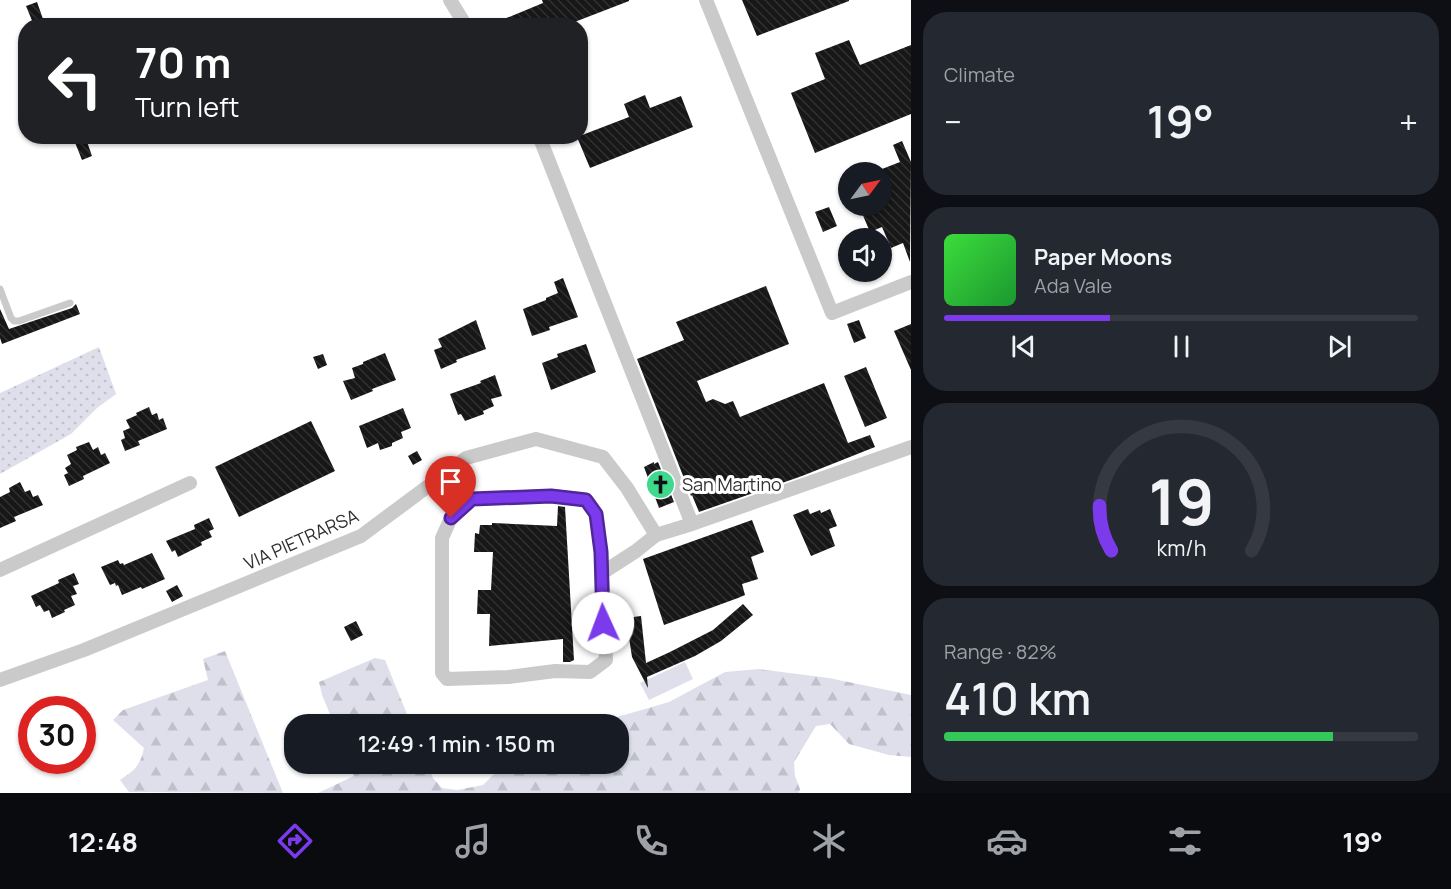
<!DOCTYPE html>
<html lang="en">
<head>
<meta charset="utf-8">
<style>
  :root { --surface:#171b24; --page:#242831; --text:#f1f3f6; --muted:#9ea1a6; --line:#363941; --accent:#7c3aed }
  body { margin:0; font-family:Manrope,sans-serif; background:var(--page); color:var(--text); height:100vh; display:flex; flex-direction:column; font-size:22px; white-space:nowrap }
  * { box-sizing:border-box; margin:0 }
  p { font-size:20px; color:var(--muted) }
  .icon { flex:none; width:33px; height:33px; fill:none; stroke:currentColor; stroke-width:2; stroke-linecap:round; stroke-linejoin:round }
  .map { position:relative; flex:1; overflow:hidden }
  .sheet { display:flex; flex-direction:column; gap:12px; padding:12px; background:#0d0f14; width:540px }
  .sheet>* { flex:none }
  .hud { position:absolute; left:18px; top:18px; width:570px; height:126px; border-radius:24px; box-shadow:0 2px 4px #0004; background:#202124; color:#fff; overflow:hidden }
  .needle { width:39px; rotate:57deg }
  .controls { position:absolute; left:838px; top:162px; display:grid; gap:12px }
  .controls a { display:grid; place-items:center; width:54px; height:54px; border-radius:50%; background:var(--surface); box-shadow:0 2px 4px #0004; font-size:30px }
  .speed { position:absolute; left:18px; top:696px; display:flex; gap:12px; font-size:30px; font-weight:700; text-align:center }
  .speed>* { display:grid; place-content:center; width:78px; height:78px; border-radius:50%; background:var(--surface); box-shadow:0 2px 4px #0004; line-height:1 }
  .speed .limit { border:9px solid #d22; background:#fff; color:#111 }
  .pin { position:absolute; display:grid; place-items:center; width:51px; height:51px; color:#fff; margin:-62px -26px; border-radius:50% 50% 50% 0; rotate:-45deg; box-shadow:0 0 6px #0007 }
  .pin .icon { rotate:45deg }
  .me { position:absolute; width:66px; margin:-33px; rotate:358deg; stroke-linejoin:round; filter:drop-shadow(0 0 4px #0008) }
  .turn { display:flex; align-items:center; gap:21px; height:126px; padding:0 18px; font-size:27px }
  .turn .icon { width:78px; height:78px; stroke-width:2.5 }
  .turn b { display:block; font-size:42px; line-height:51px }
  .big { font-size:45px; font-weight:600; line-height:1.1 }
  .sheet .card { flex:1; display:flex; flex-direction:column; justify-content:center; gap:9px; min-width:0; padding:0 21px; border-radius:24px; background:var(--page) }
  .sheet .dial { align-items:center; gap:0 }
  .dial svg { height:156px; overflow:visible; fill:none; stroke:var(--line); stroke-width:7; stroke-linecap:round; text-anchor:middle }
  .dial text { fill:var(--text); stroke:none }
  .song { display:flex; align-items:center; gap:18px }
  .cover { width:72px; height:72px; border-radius:9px; background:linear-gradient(135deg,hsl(120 70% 55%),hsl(130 70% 35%)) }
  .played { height:6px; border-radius:3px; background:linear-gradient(90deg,var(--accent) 35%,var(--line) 35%) }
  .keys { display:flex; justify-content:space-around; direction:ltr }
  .heat { display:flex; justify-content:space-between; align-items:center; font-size:33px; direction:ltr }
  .charge { height:9px; border-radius:4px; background:linear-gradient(90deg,#34c759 82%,var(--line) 0) }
  .trip { position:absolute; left:284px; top:714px; width:345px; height:60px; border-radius:24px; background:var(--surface); box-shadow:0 2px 4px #0004; font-weight:600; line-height:60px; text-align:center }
  .tab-bar { display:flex; height:96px; justify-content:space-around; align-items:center; background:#090b0e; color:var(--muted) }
  .tab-bar .icon { width:42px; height:42px }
  .tab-bar .selected { color:var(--accent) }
  .tab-bar b { font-size:27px; color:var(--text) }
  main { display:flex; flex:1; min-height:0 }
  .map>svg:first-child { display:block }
  .grass { fill:url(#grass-dots) }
  .forest { fill:url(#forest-firs) }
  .pitch { fill:#dfdfec }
  .building { fill:url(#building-back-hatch) }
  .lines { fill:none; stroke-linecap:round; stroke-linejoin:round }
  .service { stroke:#cacaca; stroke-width:7 }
  .minor { stroke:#cacaca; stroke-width:14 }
  .route-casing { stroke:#51269a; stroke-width:15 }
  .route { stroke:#7c3aed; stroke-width:10 }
  .labels { text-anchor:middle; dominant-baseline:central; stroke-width:6; stroke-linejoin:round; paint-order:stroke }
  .poi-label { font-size:18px; fill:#303030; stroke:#fff; text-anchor:start }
  .street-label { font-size:18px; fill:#303030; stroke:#fff }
</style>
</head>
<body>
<main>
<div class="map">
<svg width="911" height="793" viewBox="0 0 911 793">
  <defs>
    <pattern id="grass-dots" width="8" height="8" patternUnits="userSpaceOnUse" patternTransform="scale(1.5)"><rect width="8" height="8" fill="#dfdfec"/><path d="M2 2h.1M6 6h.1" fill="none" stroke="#c0c0cb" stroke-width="1.8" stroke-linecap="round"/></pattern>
    <pattern id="forest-firs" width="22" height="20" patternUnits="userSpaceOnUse" patternTransform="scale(1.5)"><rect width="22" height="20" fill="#dfdfec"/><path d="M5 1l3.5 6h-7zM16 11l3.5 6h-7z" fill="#c0c0cb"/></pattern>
    <pattern id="building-back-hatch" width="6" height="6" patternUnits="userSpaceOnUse" patternTransform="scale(1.5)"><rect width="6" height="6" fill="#171717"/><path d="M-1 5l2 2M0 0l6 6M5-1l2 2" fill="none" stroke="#303030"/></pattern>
  </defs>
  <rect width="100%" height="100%" fill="#fff"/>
  <path class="grass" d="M99,347L116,394L97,408L71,434L0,474V393Z"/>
  <path class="forest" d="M225,651L283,793L129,792L120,780C135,770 140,766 144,748L113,720L123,710L208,680L203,659Z
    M375,658L385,660L411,724H334L322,695L319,682Z
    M759,669L829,678L911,695V757L889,755L849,744L830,724L816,726L794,762L795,776L800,789L799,793H318L354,776L349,764H427L433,778L442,788L457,790L483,785L504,764H618V724H593L669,702L725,672Z"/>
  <path class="pitch" d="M685,662L693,679L649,700L640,683Z"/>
  <path class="building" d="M542,0H629V1L572,23L573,26H487L543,3Z
    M742,0H849V1L757,36Z
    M37,2L43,19L33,23L26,6Z
    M849,40L860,65L911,45V114L815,153L791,93L825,79L815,53Z
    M645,95L650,108L681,96L693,127L590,168L577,137L629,117L624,104Z
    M85,136L92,156L82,160L74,140Z
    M902,141L911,162L910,262L903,243L891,248L882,227L870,232L859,206H882V169L900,162L893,145Z
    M829,207L837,226L823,232L815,212Z
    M563,278L578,317L549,327L550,330L532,336L523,309L546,300V298L558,293L554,282Z
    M766,286L789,344L697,381L706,402L713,399L725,404L733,401L740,417L824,383L848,443L870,435L875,447L802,476L699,512L692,495L691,496L637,359L684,340L676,322Z
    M76,304L80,314L2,344L0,338V309L9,329L72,308Z
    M476,320L486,349L456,360L457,362L441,369L434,350L442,347L438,339Z
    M859,320L866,338L854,343L847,324Z
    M911,324V370L894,331Z
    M586,344L596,372L551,390L542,363L558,357L557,354Z
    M385,353L396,380L372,389L373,391L351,400L343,381L355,378L352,368L363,364V362Z
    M323,354L327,365L318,369L313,357Z
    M866,367L887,418L865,427L844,376Z
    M495,375L502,396L491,399L494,406L483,411L484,414L465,421L461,414L458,415L450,394L481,383L480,381Z
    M149,407L152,415L157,413L159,420L163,418L167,429L138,441L140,445L125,451L121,440L125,438L123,431L130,428L126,420L137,415L136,413Z
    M403,408L411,428L401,432L403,438L392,443V446L380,450L378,443L367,448L359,426Z
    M311,421L335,471L239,517L215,467Z
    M89,442L93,450L98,447L101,455L105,453L110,463L83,476L84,479L69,486L64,475L68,473L65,468L71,464L67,455L77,450L76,447Z
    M417,451L422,460L413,465L408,456Z
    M654,462V464L658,462L674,502L659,508L644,467Z
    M20,482L25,492L30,490L33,497L38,495L43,505L14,517L16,521L0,528V497L10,492L9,488Z
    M558,506L565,507L574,660L570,662H563V639L489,646L490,614H477L478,590H491L493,552H474L475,533L479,534L480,525H492V523L557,526Z
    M808,509L810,514L820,510L821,513L830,509L837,526L829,529L835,546L811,556L793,515Z
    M209,518L214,529L209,531L212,537L201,542L202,545L178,557L175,550L172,552L166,541L195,529L194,525Z
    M752,520L764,552L751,557L758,579L742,584L745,595L738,598L664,625L643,559Z
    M152,553L165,579L142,589L141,587L122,595L118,585L116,586L115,583L110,585L101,567L118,560L120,564L123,563L124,565Z
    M74,573L79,584L73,586L77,594L71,596L75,605L64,610L65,612L52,618L49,610L44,612L40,605L36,607L31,596L59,583L58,580Z
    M177,585L183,596L172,602L166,591Z
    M743,604L753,615L721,641L695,656L647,677L648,688L632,657L626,618L641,616L646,663L670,652L713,630Z
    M356,621L363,635L351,641L344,627Z"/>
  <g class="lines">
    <path class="service" d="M0,289L11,318L14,321H19L70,303"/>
    <path class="minor" d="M450,0L466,26
      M706,0L832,313L911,282
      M539,136L692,524
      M0,570L190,483
      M602,573L601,552L596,514L586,500L551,496L472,499L451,518L442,538V673L447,679L508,677L555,671L590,672L606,660L602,573L636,551L656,535
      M0,680L84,650L361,536L466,458L536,439L603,457L627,488L656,535L692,524L911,447"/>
  </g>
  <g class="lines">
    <defs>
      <path id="route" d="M451,518L472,499L551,496L586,500L596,514L601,552L603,623"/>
    </defs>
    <use href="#route" class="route-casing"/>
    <use href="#route" class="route"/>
  </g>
  <defs>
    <symbol id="church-disc" viewBox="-11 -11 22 22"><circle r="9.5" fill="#3fd98e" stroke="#fff"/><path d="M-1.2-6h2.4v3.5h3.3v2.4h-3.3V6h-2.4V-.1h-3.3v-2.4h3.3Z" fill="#111"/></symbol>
  </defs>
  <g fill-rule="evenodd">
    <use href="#church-disc" x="644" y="468" width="33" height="33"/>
  </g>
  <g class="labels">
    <g class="poi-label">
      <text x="682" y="484">San Martino</text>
    </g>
    <g class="street-label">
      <text transform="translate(301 539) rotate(-24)">VIA PIETRARSA</text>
    </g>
  </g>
</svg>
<div class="controls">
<a><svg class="needle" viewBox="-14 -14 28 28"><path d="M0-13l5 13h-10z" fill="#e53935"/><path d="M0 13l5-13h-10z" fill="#9ea1a6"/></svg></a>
<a><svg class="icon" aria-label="sound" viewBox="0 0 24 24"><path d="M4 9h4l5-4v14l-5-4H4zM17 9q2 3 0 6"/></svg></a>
</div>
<div class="speed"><div class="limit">30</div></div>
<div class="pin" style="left:451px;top:518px;background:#d93025"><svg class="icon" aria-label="arrive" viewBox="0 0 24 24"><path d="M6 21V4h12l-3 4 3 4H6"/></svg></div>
<svg class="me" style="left:603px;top:623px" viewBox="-20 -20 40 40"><circle r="19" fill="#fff"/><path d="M0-13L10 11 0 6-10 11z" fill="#7c3aed"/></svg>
<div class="trip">12:49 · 1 min · 150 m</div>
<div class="hud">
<div class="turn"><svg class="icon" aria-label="left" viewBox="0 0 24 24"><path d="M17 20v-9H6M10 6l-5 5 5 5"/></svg><div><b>70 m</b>Turn left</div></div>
</div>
</div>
<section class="sheet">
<div class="card"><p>Climate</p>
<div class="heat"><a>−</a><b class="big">19°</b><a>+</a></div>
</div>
<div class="card">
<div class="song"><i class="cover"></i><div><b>Paper Moons</b><p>Ada Vale</p></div></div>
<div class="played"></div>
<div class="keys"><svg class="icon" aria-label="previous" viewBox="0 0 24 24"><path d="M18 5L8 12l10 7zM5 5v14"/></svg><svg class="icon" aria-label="pause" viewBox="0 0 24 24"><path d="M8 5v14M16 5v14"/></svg><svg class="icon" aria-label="next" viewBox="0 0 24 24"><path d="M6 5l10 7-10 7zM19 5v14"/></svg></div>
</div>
<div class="card dial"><svg viewBox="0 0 100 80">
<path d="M14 69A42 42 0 1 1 86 69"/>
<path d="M14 69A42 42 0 0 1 8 46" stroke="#7c3aed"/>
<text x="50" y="56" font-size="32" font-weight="700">19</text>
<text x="50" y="72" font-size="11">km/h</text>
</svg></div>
<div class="card"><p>Range · 82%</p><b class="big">410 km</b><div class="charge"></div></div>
</section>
</main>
<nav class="tab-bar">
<b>12:48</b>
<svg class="icon selected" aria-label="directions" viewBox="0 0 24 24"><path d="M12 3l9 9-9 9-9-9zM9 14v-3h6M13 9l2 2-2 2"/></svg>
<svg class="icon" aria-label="music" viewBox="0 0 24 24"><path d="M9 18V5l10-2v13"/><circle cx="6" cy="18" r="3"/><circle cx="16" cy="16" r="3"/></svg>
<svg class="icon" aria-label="phone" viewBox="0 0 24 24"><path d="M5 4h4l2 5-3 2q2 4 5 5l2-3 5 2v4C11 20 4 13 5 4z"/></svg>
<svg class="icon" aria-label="climate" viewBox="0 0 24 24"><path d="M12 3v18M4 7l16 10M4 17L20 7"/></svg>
<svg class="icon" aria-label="car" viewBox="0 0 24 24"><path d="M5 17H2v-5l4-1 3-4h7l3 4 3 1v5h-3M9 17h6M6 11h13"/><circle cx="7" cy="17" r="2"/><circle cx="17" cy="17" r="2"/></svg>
<svg class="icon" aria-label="filters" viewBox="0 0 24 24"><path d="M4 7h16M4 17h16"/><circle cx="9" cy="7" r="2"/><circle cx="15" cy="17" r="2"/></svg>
<b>19°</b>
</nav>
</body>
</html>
